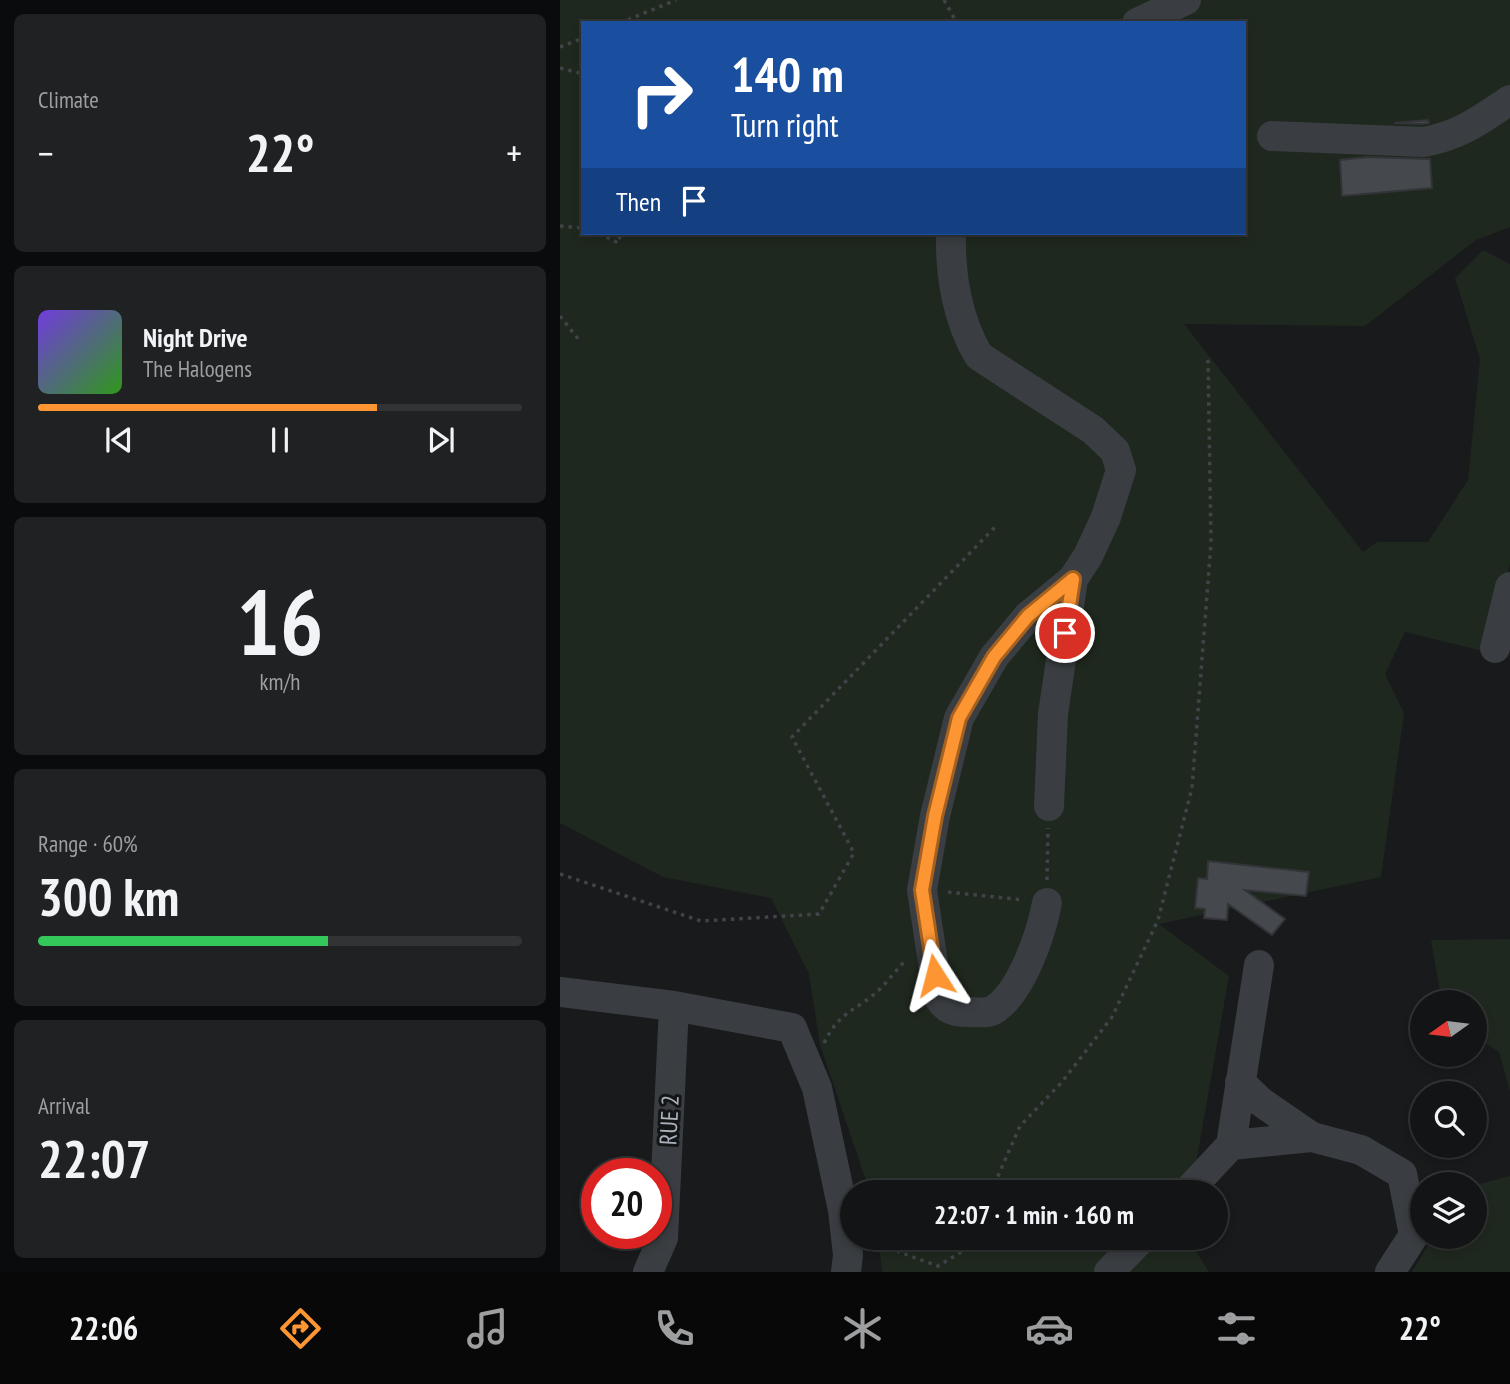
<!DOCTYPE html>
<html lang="en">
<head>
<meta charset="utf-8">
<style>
  :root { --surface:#131415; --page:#202122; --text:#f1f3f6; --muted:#9d9ea0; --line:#323334; --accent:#fc9532 }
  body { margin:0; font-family:"PT Sans Narrow",sans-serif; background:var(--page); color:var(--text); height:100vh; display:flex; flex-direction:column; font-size:26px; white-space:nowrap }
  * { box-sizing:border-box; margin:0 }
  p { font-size:23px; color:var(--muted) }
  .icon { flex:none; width:38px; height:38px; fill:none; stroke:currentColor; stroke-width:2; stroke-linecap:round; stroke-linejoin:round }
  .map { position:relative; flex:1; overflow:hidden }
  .details { display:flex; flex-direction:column; gap:14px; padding:14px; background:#0a0b0c; width:560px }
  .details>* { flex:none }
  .top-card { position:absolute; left:21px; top:21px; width:665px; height:214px; border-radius:0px; box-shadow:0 4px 10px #0003,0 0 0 2px var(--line); background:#1a4fa0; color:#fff; overflow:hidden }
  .needle { width:46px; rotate:256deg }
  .controls { position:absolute; left:850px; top:990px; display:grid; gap:14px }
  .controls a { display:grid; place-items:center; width:77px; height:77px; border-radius:50%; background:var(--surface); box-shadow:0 4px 10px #0003,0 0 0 2px var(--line); font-size:35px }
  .speed { position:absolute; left:21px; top:1158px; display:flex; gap:14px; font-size:35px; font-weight:700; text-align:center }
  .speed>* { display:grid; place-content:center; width:91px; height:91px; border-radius:50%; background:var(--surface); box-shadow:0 4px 10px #0003,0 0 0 2px var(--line); line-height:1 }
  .speed .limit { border:10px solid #d22; background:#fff; color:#111 }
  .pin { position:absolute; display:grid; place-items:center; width:60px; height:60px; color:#fff; margin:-30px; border:4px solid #fff; border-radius:50%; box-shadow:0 2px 7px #0007 }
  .me { position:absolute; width:77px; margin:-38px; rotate:351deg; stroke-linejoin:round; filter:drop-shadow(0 0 5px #0008) }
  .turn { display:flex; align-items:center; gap:24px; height:147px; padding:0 35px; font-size:32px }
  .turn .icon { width:91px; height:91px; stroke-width:2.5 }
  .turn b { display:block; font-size:49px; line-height:60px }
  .then { display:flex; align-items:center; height:66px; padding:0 35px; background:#0003; gap:14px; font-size:26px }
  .big { font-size:52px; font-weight:700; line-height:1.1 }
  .details .tile { flex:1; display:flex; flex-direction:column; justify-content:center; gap:10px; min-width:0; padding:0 24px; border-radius:10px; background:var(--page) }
  .details .dial { align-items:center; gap:0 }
  .dial b { font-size:91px; line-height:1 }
  .song { display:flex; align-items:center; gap:21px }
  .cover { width:84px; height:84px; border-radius:10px; background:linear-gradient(135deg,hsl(260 70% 55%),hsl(110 70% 35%)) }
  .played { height:7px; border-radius:4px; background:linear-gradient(90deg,var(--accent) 70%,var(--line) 70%) }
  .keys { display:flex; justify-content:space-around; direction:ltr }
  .heat { display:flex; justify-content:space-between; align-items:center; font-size:38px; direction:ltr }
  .charge { height:10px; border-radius:5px; background:linear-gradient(90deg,#34c759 60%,var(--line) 0) }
  .trip { position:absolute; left:280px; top:1180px; width:388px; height:70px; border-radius:35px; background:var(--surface); box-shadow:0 4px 10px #0003,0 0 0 2px var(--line); font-weight:700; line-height:70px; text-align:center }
  .tabs { display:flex; height:112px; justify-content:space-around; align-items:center; background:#080808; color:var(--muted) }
  .tabs .icon { width:49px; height:49px }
  .tabs .active { color:var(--accent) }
  .tabs b { font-size:32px; color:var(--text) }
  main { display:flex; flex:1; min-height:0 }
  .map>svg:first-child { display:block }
  .green { fill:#1f281f; fill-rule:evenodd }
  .building { fill:#45484c; stroke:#333438; stroke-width:2 }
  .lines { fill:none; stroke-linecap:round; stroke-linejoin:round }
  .path { stroke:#404448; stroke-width:3.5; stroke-dasharray:3.5 5; stroke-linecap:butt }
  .minor { stroke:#3a3d41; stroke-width:30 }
  .route-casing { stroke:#a46120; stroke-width:18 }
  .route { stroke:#fc9532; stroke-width:12 }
  .labels { text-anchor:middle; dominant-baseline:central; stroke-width:6; stroke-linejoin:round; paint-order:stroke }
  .street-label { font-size:24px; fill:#abb3bc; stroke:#141517 }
</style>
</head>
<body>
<main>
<section class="details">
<div class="tile"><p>Climate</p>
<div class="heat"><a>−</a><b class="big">22°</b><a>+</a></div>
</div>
<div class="tile">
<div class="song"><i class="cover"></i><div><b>Night Drive</b><p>The Halogens</p></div></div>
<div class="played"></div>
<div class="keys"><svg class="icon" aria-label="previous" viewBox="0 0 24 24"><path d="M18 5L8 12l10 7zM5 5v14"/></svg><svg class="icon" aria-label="pause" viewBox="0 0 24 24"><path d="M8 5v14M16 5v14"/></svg><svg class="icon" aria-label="next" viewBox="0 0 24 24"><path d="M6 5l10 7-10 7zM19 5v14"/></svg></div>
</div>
<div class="tile dial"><b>16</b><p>km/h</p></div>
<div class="tile"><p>Range · 60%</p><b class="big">300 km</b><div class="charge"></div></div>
<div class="tile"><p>Arrival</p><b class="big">22:07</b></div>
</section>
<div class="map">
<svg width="950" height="1272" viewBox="0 0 950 1272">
  <rect width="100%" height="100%" fill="#191a1c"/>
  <path class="green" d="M0,0H950V227L916,240L805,326L624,324L803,552L817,542H868L908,480L920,359L895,278L923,250L950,264V563L927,652L845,632L825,674L844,713L821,877L599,924L669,976L631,1192H310L260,1045L249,974L211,898L103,877L0,823ZM23,23H684V233H23Z
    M950,939V1091L939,1052L915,1036V1003H882L871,940Z
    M950,1176V1272H852L873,1237H915V1185Z
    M318,1237H627L649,1272H322Z"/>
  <path class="building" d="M868,120L869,123L862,124L834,123Z
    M807,157L870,159L872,188L782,196L780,160Z
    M648,861L749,872L746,896L685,890L725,919L712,935L668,904L667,920L644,918L645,909L635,908L638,878L647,879Z"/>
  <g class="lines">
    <path class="path" d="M384,0L397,23
      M60,23L116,0
      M0,47L23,38
      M0,68L23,74
      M0,226L23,228
      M39,233L58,243L61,233
      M0,316L19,340
      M0,874L141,921L259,914L294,853L232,737L435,527
      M487,880L488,828
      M388,892L464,900
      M264,1043C280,1010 297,1011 320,989C329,980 337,969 346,960
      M431,1192L460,1126L502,1082L552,1017L598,920L632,788L651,543L648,358
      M326,1237L339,1252L378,1266L408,1248L412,1237"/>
    <path class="minor" d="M577,23L626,0
      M712,136L864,142C901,135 920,120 950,100
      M391,233C390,274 397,320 419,356L533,430L555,451L561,470L546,517L528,556L513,579
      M935,648L950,587
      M487,903C481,934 462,991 435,1009C428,1014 417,1012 409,1012C393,1012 386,1010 378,996L362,890L375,816L399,718L434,657L468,616L513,579L493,714L489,806
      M0,992L114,1006L232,1028L257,1088L283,1210L288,1255L286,1272
      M680,1082L701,1102L752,1137
      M671,1145L699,965
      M627,1192L671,1145L752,1137L801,1150L842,1174L854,1235L830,1272
      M88,1272L103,1238L114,1006
      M549,1272L583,1237"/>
  </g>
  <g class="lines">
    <defs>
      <path id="route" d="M375,975L362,890L375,816L399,718L434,657L468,616L513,579L505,633"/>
    </defs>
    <use href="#route" class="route-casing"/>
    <use href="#route" class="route"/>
  </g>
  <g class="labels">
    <g class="street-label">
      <text transform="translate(109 1120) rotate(-87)">RUE 2</text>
    </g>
  </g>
</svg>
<div class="controls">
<a><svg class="needle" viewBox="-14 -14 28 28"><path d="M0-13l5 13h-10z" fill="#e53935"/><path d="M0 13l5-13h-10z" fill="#9d9ea0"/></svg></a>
<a><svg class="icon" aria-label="search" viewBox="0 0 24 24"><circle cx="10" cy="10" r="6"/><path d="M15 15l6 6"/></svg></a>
<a><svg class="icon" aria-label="layers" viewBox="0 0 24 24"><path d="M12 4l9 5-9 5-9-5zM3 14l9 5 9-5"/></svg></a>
</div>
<div class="speed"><div class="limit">20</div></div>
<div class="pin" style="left:505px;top:633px;background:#d93025"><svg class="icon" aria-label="arrive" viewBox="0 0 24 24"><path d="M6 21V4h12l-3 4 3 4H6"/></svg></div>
<svg class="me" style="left:375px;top:975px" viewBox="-20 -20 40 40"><path d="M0-17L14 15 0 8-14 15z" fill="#fc9532" stroke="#fff" stroke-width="4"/></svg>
<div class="trip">22:07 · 1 min · 160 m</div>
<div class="top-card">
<div class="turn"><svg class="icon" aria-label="right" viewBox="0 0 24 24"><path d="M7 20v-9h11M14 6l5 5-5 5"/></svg><div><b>140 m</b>Turn right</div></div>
<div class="then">Then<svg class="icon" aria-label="arrive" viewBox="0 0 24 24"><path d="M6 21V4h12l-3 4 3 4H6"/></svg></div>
</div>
</div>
</main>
<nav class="tabs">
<b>22:06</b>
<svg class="icon active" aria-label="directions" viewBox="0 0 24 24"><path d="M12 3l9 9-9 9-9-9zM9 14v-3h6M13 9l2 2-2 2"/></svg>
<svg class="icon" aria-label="music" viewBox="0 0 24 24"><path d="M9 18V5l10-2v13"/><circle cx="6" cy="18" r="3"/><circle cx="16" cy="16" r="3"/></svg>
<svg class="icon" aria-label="phone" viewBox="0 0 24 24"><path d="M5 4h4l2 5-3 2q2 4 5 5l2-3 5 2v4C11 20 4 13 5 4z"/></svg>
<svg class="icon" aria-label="climate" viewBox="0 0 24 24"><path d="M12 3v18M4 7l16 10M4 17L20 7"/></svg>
<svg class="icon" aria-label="car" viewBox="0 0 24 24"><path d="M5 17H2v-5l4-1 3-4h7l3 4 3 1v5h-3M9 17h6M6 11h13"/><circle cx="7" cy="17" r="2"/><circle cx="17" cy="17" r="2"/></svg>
<svg class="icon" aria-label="filters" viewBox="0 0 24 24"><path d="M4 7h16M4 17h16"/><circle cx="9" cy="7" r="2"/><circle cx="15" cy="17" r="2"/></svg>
<b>22°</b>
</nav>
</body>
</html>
